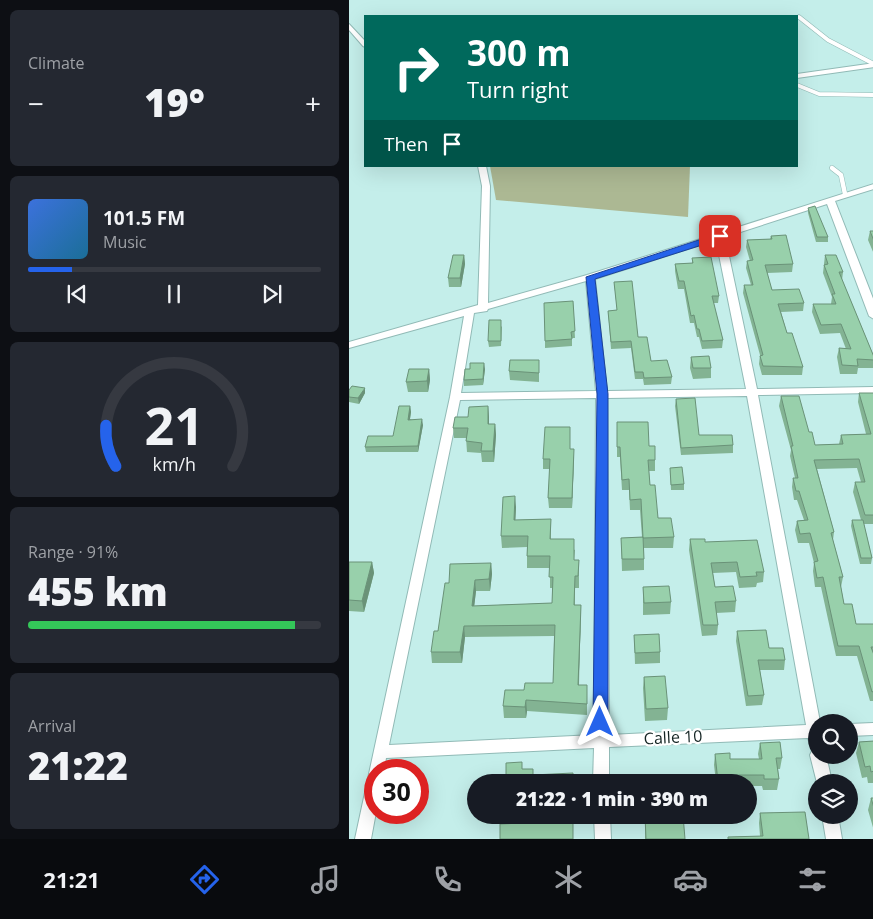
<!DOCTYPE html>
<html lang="en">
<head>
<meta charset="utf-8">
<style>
  :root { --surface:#171b24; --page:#242831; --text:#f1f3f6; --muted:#9ea1a6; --line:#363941; --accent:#2563eb }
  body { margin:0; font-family:"Open Sans",sans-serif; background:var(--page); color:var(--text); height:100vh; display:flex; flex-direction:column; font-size:19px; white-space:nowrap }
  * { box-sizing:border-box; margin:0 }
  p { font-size:16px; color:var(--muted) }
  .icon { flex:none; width:28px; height:28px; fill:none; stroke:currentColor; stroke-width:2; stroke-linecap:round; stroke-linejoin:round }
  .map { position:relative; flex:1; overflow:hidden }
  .side { display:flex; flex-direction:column; gap:10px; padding:10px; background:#0d0f14; width:349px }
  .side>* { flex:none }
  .guide { position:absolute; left:15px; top:15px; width:434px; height:152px; border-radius:0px; box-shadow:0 5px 20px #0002; background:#00695c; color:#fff; overflow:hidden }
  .tools { position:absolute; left:459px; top:714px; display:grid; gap:10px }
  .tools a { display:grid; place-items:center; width:50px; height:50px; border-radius:50%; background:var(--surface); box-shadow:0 5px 20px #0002; font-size:25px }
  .speed { position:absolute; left:15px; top:759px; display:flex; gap:10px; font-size:25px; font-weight:700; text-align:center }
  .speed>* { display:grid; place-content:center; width:65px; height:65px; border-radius:50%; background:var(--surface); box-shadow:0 5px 20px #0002; line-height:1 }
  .speed .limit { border:8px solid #d22; background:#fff; color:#111 }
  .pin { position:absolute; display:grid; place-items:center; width:42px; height:42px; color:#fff; margin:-21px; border-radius:10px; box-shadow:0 2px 8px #0006 }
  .me { position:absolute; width:55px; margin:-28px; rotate:0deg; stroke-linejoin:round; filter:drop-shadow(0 0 4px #0008) }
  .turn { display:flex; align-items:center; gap:18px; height:105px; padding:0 20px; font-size:22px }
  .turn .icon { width:65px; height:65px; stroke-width:2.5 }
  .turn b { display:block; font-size:35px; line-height:42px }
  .then { display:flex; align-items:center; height:48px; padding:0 20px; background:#0003; gap:10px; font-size:19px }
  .big { font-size:38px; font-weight:800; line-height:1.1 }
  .side .widget { flex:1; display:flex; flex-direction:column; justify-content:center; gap:8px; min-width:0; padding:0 18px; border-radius:8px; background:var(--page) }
  .side .dial { align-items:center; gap:0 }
  .dial svg { height:130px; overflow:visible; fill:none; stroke:var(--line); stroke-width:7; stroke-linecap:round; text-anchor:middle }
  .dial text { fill:var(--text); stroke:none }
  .song { display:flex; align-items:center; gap:15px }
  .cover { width:60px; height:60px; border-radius:8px; background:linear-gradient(135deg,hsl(220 70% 55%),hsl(200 70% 35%)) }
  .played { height:5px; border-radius:2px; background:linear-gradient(90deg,var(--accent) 15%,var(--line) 15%) }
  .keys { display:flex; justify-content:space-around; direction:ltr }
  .heat { display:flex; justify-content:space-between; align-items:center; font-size:28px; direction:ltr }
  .charge { height:8px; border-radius:4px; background:linear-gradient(90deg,#34c759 91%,var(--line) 0) }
  .trip { position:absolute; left:118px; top:774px; width:290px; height:50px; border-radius:25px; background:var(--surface); box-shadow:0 5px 20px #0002; font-weight:800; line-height:50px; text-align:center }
  .tab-bar { display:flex; height:80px; justify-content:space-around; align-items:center; background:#090b0e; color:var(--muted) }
  .tab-bar .icon { width:35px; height:35px }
  .tab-bar .selected { color:var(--accent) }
  .tab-bar b { font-size:22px; color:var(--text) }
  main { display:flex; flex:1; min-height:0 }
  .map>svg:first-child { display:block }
  .green { fill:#acb893 }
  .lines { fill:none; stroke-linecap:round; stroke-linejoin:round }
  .service-far1-casing { stroke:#91bab6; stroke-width:5 }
  .service-casing { stroke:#91bab6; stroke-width:5.5 }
  .minor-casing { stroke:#91bab6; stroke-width:2 }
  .service-far1 { stroke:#fff; stroke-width:4 }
  .service { stroke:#fff; stroke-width:4.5 }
  .minor { fill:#fff; fill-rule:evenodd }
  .wall { fill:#83b393 }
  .shaded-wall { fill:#6a9278 }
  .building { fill:#98d0ab; stroke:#6a9278 }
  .route { fill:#2563eb; stroke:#184099 }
  .labels { text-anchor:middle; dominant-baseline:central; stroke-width:4.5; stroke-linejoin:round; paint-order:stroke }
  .near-street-label { font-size:16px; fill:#142423; stroke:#fff }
</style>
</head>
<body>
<main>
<section class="side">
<div class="widget"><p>Climate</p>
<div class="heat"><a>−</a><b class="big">19°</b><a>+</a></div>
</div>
<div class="widget">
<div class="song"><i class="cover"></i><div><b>101.5 FM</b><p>Music</p></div></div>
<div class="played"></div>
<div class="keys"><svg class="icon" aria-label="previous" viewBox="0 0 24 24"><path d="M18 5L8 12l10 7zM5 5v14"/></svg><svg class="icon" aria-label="pause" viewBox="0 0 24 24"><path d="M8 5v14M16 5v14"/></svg><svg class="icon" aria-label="next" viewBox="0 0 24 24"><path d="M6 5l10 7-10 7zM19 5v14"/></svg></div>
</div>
<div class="widget dial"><svg viewBox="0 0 100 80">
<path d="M14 69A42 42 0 1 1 86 69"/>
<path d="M14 69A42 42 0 0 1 8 44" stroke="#2563eb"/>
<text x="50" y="56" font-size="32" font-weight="700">21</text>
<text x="50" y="72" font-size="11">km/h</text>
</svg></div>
<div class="widget"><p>Range · 91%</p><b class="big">455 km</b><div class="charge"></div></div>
<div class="widget"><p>Arrival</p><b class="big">21:22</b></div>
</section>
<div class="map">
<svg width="525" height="839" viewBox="0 0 525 839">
  <rect width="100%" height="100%" fill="#c4eeea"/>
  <path class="green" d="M141,166H341L339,217L147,200Z"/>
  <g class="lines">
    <defs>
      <path id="service-far1" d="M450,17L479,40L525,64
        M448,85L470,94L525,95"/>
      <path id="service" d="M483,168L492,175L496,194"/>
      <path id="minor" d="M0,24L16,41V47L14,46L0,30Z
        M525,63V67L448,78V74Z
        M129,166H137L141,186L139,303L238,275L525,184V189L486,201L525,301V319L520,316L478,204L376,237L408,389L525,387V393L409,395L471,722H468V755H477L483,782L468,783L461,755L463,751L459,738L260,747V782H244L245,748L37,758L35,770H26L27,812L22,839H6L101,397L115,316L0,348V342L129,305L133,186ZM367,240L397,389L258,391L246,279ZM237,281L247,391L112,393L125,313L138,311L139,309ZM398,396L457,725L260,735L258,398ZM247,398L245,735L40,745L111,400Z
        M525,723V735L500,736V724Z
        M245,815H261L262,839H246Z
        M473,815H489L493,839H477Z"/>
    </defs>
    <use href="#service-far1" class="service-far1-casing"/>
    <use href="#service" class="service-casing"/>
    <use href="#minor" class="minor-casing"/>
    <use href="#service-far1" class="service-far1"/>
    <use href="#service" class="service"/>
    <use href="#minor" class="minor"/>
  </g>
  <path class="wall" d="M459,208L479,237V242H467L459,213Z
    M521,231H525V254L519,240Z
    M422,236L444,264L443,272L418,273L423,290L455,303L454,311L432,312L438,333L454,367L453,375H413L410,364L411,355L394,293L395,285H402L397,268L398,261H401L397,247L398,240L421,239Z
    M115,255L116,264L112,287H100L99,278Z
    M476,255L494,272L493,280L525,357L524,368H509L508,374H491L488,357L490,348L497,349L491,333L471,334L463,312L464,304H482L483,297L474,273Z
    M343,258L370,296L369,303H364L374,340L373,348L353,349L350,337H348L345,323H341L335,289H329L326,271V264L343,263Z
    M265,282L289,337L302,361L323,377L322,384L295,385L294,379H286L282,348L262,349L259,311L268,310Z
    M224,301L226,338H223V346L196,348V341Z
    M153,326L152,346L140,347L139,341Z
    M342,357L362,368V378L344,379L341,368Z
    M190,360V382L161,380L160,371Z
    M80,369L81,380L79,392H59L57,382Z
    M136,369L134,385L115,386V380Z
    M0,390L16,393L10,404L0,402Z
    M510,393H525V524H515L523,558L522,564H511L502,526L503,520H512L504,492L506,482H512L508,468L468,469L485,532L484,540L494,577L492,587L495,604L507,624H525V701H521L508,656H487L472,587H466L464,571L465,563L460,543H449L446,530L448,521L455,520L448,500H445L443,487L444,478H446L441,456L442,450L430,406L432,396L460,432L466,445L490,444L492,435L517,434L509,402Z
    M327,399L350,435L384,445V453L332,455L326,406Z
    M61,406L62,412L61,419L74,425L69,452H17L16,447L44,436Z
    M139,406L140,424H146L147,435L145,462H133L132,453L118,452L117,438H105L104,428L119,417Z
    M268,422L300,446L306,460V471H300L301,485L309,518L325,537L324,548H295V570L273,571L272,538L293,537L291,510H281L280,490H273L271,457H268Z
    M221,449L225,458L223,508H200L199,498L201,469H194V459Z
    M321,468L335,484V490H322Z
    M167,507L166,520L202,519V539L226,550L225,560H230V588H226V605H232L230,685L238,697V715L178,711L177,718H155L154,706L175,690L204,683L205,636L116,637L113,663H83L82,652L89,631L100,583L142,563L143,574L141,591H127L125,606L203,603V588H201V568H178V547L153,548L152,536Z
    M341,539L356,542L415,572L414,582L408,583L407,587L390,588L387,572L364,573L366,587L387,601L386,612L367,613L369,625L368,635L353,636L340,550Z
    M0,562H23L25,573L15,612L0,611Z
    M294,587L322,602L321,614L294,615Z
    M388,631L420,648L436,660L435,670H411L415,695L413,705L397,706L387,641Z
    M285,635L311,652V663L286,664Z
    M295,677L319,708L318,720L296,721L294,688Z
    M525,741V783H519L518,777L513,778L507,753L510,742Z
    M411,743L433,758L431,769H429L430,779L428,790H414L413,786H399V782H367L365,765L366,754L381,759H410L409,754Z
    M522,798H525V831L519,810Z
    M411,813L460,839H379V837L411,836L410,823Z
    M296,816L336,839H296Z"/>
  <path class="shaded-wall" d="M115,255L116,264L112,287L111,278Z
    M135,363L136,369L134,385V379Z
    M80,369L81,380L79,392L78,381Z
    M16,388V393L10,404L9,398Z
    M61,406L62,412L60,425L59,420Z
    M139,406L140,417V434L139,424Z
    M73,419L74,425L69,452V446Z
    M146,424L147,435L145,462L144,451Z
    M225,449V458L223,508V498Z
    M166,496L167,507L166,531L165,520Z
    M23,562L25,573L15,612L13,601Z
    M142,563L143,574L141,591L140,579Z
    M126,580L127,591L124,617L123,606Z
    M232,605V617L229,697V685Z
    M115,626L116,637L113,663L111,652Z
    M177,700L178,711L177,718L176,707Z"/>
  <path class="building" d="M466,206L479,237H468L459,208Z
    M521,231H525V241Z
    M437,235L444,264L416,265L423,290L450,289L455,303L429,304L438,333H443L454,367L414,366L411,356L414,355L395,285H404L398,261L404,260L398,240L423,239L422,236Z
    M104,255H115L111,278H99Z
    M476,255H487L494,272H490L525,357V360L508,359L509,366L493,365L490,348L502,349L492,324L472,325L464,304H487L483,294H486L475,265L479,264Z
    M362,257L370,296H363L374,340L353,341L350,329H348L345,315L342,316L335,281H330L326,264L344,263L343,258Z
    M283,281L289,337H298L302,361L318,360L323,377L295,378L294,372H286L282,341L262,342L259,311L268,310L265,282Z
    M224,301L226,331L222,332L223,339L196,341L195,303Z
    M140,320H152V341H139Z
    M360,356L362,368H344L342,357Z
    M161,360H190V373L160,371Z
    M121,363H135L134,379L115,380L116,369H121Z
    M60,369H80L78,381L57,382Z
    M3,386L16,388L9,398L0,397V390Z
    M510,393H525V515H516L506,482H516L510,459L465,460L485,532L482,533L494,577H490L495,604H503L507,624H525V647H522L525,655V691L523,692L510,646H489L474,577L468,578L465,562L469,561L461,533L451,534L448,521L459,520L450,491H447L444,478H449L442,446H444L432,396H450L460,432H463L466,445L494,444L492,435L522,434Z
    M346,398L350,435H383L384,445L332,448L327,399Z
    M50,406H61L59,420L73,419L69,446L16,447L19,436H44Z
    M139,406V424H146L144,451H132L133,443L117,441L119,428H104L106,417H119L120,407Z
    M268,422H299L300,446H306V460H299L301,485H306L309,518H322L325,537L294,538L292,499L281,500L280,479L273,480L271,447H268Z
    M196,427H221V449H225L223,498H199L201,459H194Z
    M333,467L335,484L322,485L321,468Z
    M166,496L165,520L202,519L201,539H225V560H230L229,576H226L225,605H232L229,685H238V704L177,700L176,707L154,706L156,690H175L176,683H204L206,625L115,626L111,652H82L85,631H89L96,583H100L101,564L142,563L140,579L126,580L123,606L203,603L204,577H200L201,556H178L179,536H152L154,497Z
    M503,520H514L523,558H512Z
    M294,537L295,559H273L272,538Z
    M341,539H356V542L408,540L415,572H407L408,576L391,577L388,562L362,563L366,587L384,586L387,601L366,602L369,625H354Z
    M0,562H23L13,601L0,600Z
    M320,586L322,602L295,603L294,587Z
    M417,630L420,648H434L436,660H409L415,695L399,696L388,631Z
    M310,634L311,652L286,653L285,635Z
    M316,676L319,708L297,709L295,677Z
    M525,741V771L522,772L521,766L516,767L510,742Z
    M431,742L433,758H427L430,779H415V775H384L385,782H369L366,754L381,753V759H413L411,743Z
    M173,762V769H184V775L224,773V782H157V763Z
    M522,798H525V808Z
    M456,812L460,839H379V837L414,836L411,813Z
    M198,815H212V821L224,820V839H151V824L198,822Z
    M334,815L336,839H297L296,816Z"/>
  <path class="route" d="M371,233L376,236L375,238L246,279L259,394V722L257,726L251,728L246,726L244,722L248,394L237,277Z"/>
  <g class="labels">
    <g class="near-street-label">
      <text transform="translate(324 737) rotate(-3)">Calle 10</text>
    </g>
  </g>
</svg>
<div class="tools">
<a><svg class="icon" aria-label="search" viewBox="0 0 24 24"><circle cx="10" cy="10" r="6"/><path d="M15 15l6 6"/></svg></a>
<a><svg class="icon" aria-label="layers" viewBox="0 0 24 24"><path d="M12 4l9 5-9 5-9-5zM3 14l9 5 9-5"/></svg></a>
</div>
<div class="speed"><div class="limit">30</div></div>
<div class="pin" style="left:371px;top:236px;background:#d93025"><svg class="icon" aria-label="arrive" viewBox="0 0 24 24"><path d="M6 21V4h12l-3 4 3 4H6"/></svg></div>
<svg class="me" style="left:251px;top:722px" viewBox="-20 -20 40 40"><path d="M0-17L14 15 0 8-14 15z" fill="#2563eb" stroke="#fff" stroke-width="4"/></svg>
<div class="trip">21:22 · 1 min · 390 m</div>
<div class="guide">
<div class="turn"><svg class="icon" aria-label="right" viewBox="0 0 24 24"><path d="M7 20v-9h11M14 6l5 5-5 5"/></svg><div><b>300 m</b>Turn right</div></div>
<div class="then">Then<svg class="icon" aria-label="arrive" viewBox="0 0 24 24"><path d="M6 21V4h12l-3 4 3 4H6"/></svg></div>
</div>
</div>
</main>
<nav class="tab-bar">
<b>21:21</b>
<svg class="icon selected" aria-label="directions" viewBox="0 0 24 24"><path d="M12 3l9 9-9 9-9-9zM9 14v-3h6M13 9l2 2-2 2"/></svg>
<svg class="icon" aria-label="music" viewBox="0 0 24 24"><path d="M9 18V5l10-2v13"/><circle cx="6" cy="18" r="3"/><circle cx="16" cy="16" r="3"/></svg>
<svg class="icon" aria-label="phone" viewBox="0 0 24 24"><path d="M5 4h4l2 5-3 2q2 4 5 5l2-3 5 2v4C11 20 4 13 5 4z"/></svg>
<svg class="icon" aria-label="climate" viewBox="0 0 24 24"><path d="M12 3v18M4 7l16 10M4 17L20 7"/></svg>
<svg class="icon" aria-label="car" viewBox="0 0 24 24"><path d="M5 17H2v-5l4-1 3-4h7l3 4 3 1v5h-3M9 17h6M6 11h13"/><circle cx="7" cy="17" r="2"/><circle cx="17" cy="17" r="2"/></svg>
<svg class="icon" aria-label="filters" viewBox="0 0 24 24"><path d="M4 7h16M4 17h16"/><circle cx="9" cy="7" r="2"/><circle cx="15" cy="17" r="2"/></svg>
</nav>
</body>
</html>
